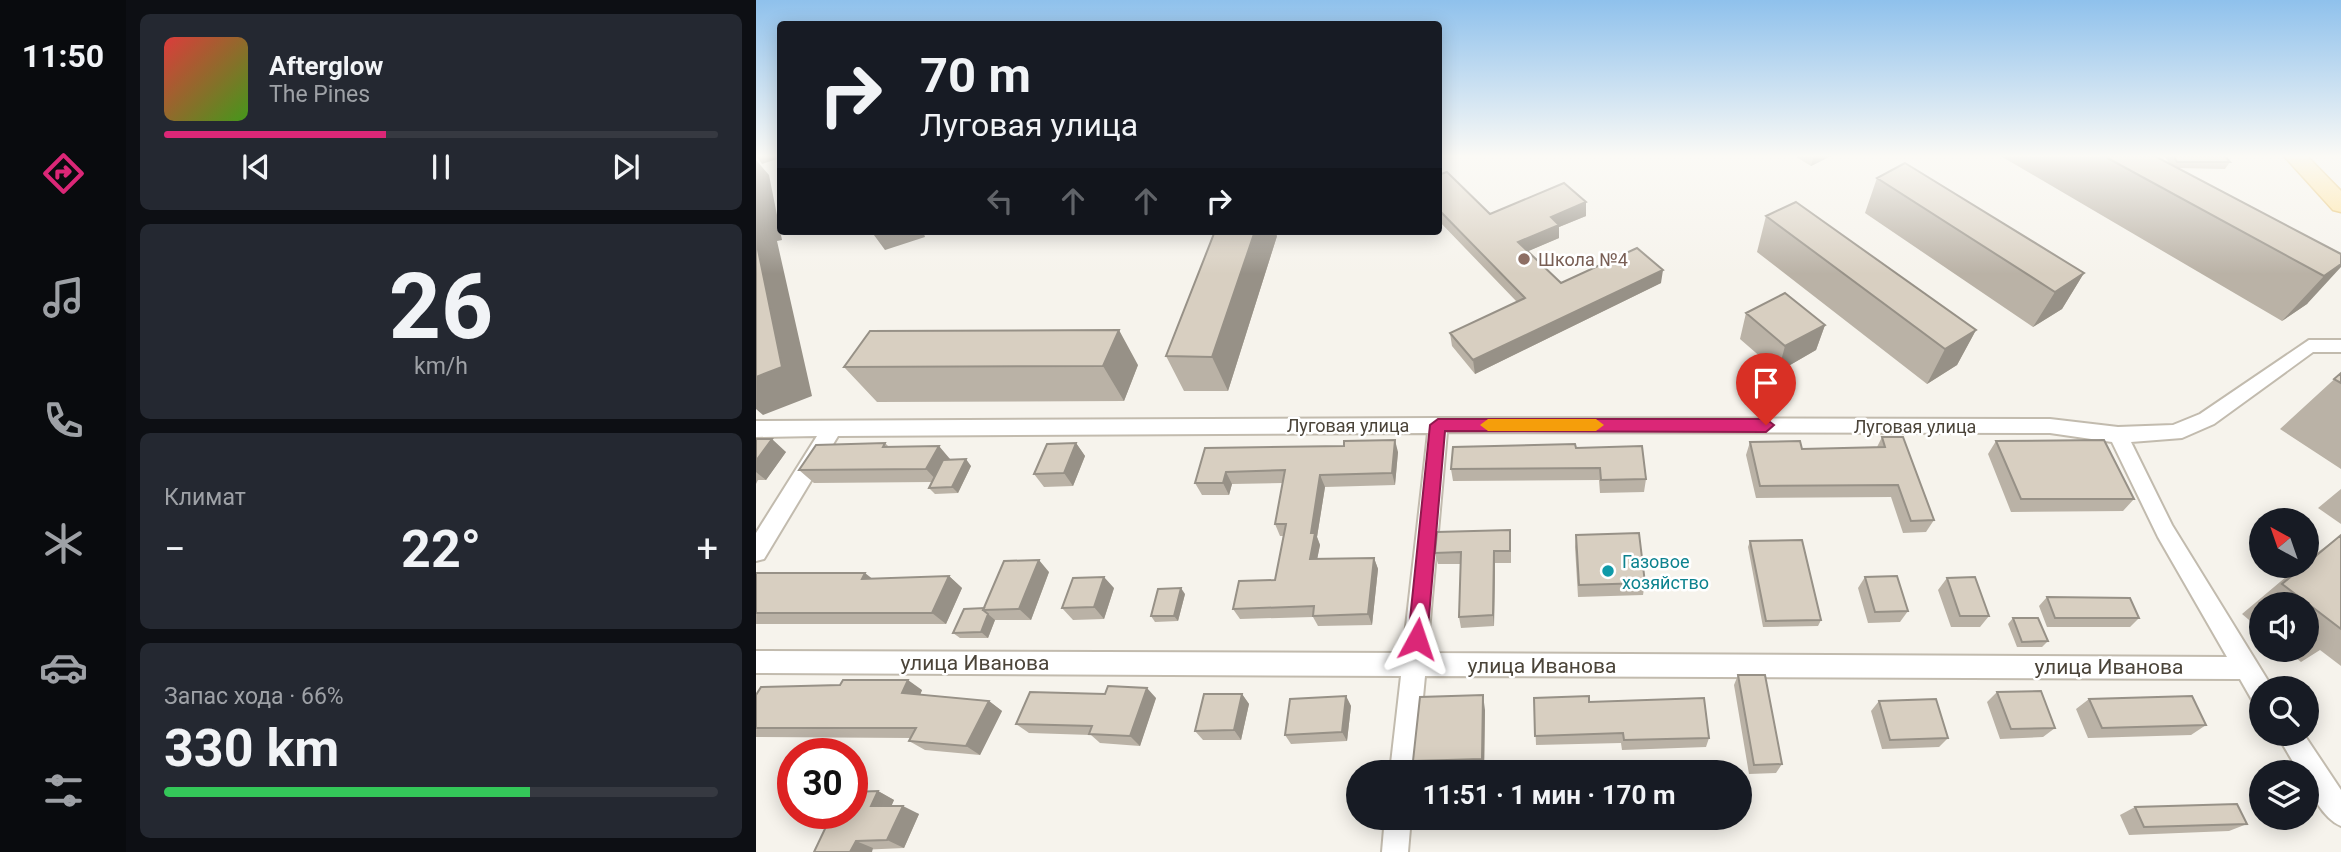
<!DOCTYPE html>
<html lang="ru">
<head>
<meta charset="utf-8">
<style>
  :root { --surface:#171b24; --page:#242831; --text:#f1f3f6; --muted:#9ea1a6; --line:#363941; --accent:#db2777 }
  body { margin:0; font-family:Roboto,sans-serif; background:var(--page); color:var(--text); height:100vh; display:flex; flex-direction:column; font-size:26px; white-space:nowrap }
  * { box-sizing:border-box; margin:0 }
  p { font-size:23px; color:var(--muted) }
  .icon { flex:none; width:38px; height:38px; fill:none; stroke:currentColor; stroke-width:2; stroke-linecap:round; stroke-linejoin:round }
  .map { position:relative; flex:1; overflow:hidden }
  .panel { display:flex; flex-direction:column; gap:14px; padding:14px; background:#0d0f14; width:630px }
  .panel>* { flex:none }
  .guide { position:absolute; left:21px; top:21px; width:665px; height:214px; border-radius:7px; box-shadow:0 4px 18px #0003; background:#171b24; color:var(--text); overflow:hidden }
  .needle { width:46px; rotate:320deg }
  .fabs { position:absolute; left:1493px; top:508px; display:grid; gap:14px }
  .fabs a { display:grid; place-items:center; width:70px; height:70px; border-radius:50%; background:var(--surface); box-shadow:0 4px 18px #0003; font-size:35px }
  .speed { position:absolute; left:21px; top:738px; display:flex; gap:14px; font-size:35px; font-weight:700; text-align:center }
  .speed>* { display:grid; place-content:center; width:91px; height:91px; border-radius:50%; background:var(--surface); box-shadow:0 4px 18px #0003; line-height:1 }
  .speed .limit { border:10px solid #d22; background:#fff; color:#111 }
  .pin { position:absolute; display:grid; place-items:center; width:60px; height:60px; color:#fff; margin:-72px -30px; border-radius:50% 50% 50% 0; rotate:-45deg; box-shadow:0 0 7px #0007 }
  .pin .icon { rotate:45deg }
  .me { position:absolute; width:77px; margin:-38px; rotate:5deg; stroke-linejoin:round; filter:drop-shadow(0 0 5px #0008) }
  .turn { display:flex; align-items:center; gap:24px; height:147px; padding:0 28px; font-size:32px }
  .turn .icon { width:91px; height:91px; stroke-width:2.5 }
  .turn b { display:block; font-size:49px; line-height:60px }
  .lanes { display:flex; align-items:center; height:66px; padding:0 28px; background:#0003; justify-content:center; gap:35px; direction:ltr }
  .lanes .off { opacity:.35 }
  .big { font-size:52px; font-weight:700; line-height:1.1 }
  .panel .tile { flex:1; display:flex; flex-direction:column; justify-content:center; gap:10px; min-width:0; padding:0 24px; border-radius:10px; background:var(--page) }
  .panel .dial { align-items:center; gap:0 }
  .dial b { font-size:91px; line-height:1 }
  .song { display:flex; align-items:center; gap:21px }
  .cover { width:84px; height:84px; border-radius:10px; background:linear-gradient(135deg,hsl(0 70% 55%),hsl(100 70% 35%)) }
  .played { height:7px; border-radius:4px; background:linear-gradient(90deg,var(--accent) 40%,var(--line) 40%) }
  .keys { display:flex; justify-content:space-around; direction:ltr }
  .heat { display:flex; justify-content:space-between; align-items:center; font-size:38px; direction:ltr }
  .charge { height:10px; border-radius:5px; background:linear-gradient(90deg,#34c759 66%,var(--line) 0) }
  .trip { position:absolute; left:590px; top:760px; width:406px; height:70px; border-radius:35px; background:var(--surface); box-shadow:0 4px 18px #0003; font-weight:700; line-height:70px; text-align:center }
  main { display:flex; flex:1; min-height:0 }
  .tab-bar { display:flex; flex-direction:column; width:126px; justify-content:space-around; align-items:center; background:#090b0e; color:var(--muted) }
  .tab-bar .icon { width:49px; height:49px }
  .tab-bar .active { color:var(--accent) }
  .tab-bar b { font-size:32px; color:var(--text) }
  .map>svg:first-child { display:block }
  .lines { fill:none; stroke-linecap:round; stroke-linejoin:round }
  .street-casing { stroke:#c2bbae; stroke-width:4 }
  .primary-casing { stroke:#e6c16a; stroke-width:3 }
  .street { fill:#fff; fill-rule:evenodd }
  .primary { fill:#ffe39c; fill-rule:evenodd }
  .wall { fill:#bab2a6 }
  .shaded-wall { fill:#979187 }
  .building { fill:#d8cfc1; stroke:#979187; stroke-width:2 }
  .route { fill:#db2777; stroke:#8e194d; stroke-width:2 }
  .slow { fill:#f59e0b }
  .education-dot { fill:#8d6e63; stroke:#fff; stroke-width:2.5 }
  .culture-dot { fill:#0f9aa8; stroke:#fff; stroke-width:2.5 }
  .labels { text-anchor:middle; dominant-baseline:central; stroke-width:5; stroke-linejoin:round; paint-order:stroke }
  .education-label { font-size:18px; fill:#785e54; stroke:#fff; text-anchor:start }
  .street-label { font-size:18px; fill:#4b4439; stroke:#fff }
  .culture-label { font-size:18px; fill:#0d838f; stroke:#fff; text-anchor:start }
  .near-street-label { font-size:21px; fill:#4b4439; stroke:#fff }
</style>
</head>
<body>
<main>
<nav class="tab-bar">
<b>11:50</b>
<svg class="icon active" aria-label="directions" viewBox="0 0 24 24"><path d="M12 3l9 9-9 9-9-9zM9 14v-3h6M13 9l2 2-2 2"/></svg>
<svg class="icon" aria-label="music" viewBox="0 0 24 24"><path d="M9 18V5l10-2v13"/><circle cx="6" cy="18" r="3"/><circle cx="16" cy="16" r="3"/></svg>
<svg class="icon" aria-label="phone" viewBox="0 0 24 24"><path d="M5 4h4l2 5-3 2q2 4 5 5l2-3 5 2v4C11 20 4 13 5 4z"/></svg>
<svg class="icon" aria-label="climate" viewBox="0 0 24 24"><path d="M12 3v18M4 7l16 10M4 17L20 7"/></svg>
<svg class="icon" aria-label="car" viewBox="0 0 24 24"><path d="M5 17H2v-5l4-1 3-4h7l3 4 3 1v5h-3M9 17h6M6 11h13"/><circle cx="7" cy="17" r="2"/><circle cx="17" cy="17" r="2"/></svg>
<svg class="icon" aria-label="filters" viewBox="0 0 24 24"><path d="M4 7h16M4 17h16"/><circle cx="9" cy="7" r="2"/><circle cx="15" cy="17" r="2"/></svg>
</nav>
<section class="panel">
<div class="tile">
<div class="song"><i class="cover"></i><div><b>Afterglow</b><p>The Pines</p></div></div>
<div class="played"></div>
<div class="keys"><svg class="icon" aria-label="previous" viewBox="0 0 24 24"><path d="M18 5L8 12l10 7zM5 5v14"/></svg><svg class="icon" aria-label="pause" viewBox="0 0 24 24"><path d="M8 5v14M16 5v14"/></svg><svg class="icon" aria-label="next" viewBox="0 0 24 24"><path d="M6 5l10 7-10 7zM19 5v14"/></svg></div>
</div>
<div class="tile dial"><b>26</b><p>km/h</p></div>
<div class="tile"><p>Климат</p>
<div class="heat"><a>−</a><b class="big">22°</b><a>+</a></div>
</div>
<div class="tile"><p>Запас хода · 66%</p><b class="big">330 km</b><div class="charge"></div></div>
</section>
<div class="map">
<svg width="1585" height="852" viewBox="0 0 1585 852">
  <rect width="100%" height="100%" fill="#f6f3ec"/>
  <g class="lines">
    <defs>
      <path id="street" d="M1553,340H1585V352H1557L1458,424L1426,438L1375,442L1416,525L1514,684L1515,688H1505V704L1496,700L1484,679L669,676L660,772H634L645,676L0,673V651L647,653L672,433L82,436L8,559L0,561V533L61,436L0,437V421L682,418L1294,419L1362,427L1417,425L1444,414ZM691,432L1294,433L1356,442L1402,537L1471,657L671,653Z
        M1520,733H1547L1585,790V826C1568,819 1550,790 1550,772H1543Z
        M629,817H655L652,852H626Z"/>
      <path id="primary" d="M1527,155H1550L1585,191V212L1577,210Z"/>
    </defs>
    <use href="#street" class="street-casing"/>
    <use href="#primary" class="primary-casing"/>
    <use href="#street" class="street"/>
    <use href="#primary" class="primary"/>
  </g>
  <path class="wall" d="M1037,155H1077L1055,166Z
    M1243,155H1397L1414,164L1407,155H1468L1474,162L1469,169L1422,168L1585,254L1551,304L1526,321Z
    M682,175L734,214L830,202V216L803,227V238L772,251L805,283H905L719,374L696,346L694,333L761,302L682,220Z
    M1121,178L1328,273L1306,309L1277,327L1109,213Z
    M1010,216L1220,330L1201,365L1171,384L1001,252Z
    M521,236L472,391H428L410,356Z
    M990,313L1069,325L1060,350L1022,372L984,339Z
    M382,365L368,401L121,402L88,367Z
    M1585,373V469L1524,429Z
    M1126,437L1178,520L1170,532L1147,533L1135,497L1000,498L990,455L994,442L1046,449L1121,447Z
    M0,439L30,452L10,480H2L0,484Z
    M1240,441L1378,499L1367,511L1255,512L1232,454Z
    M129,443L133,447L194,459L193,460L215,466L202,493L179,494L173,488L176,482L58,483L43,470Z
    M320,443L329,456L317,486L288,487L278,474Z
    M449,448L642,452L639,485L569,487L561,537L564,545L561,559L618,558L622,569L616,625L562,626L557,617L484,619L477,609L519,580L528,536H524L519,524L527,483L476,484L473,495H446L439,483Z
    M820,448L890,479L888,492L844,493L843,480L697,481L695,469Z
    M1585,489V524L1562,508Z
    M820,535L889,583L887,595L822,597L819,547Z
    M1585,535V666L1564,650L1545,662L1529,649H1550V604H1505V630L1486,614L1544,565H1550V561Z
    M994,541L1065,620L1062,626L1007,627L992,547Z
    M755,542V563H739L738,626L705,628L703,617L705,564H682L679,553Z
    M293,572L275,620H239L232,638H204L197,633L228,608Z
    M0,573L116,579L193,576L206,588L190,624H0Z
    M1109,577L1152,611L1144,622L1112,623L1102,588Z
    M1191,578L1233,616L1224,627H1195L1182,590Z
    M358,588L348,619L317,620L306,608Z
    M429,594L422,621L399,622L395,616Z
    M1291,597L1383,618L1374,627H1291L1283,606Z
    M1257,618L1292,641L1286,647H1261L1252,624Z
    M982,675L1026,764L1020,773L993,774L978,685Z
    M166,690L164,695L233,701L246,711L224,755L169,750L153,741L155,738L0,737V695Z
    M1241,692L1299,728L1287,737L1244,739L1231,702Z
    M349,694L400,698L384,746L344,743L335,735L273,733L260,724Z
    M486,694L493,704L485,740H447L439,731Z
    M590,696L595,706L591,741L535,744L529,735Z
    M778,698L833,702L953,738L950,747L866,750L865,743L780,745Z
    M1333,699L1450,725L1435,735L1332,738L1320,709Z
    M1123,701L1192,738L1183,747L1126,749L1115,711Z
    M729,710L728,772H661L657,761Z
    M122,791L138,800L135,806L163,814L148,848L58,852Z
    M1379,807L1491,824L1473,831L1373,835L1364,815Z"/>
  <path class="shaded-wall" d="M0,155H24V158L6,164Z
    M1058,155H1077L1055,166Z
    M0,160L13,175L26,240L21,241L56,396L7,415L0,409Z
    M830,202V216L803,227V238L763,255L762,242L795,217Z
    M115,231H167L169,237L129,250Z
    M499,231H519L521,236L472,391L456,357Z
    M1585,264V267L1551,304L1526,321L1568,276Z
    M907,270L905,283L719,374L717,360Z
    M1328,273L1306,309L1277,327L1299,292Z
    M1069,325L1060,350L1022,372L1029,346Z
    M363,330L382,365L368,401L347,366Z
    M1220,330L1201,365L1171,384L1189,349Z
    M16,439L30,452L10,480L0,472V461Z
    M639,440L642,452L639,485L636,473Z
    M320,443L329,456L317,486L308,473Z
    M183,446L194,459L182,482L170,469Z
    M210,459L215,466L202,493L196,487Z
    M470,472L476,484L473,495L467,483Z
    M564,475L569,487L561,537L564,545L559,570L554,559L555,533Z
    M738,551L739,563L738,626L737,615Z
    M618,558L622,569L616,625L612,614Z
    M283,560L293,572L275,620L263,609Z
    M109,573L123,584L106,579Z
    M193,576L206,588L190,624L176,613Z
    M348,577L358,588L348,619L338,607Z
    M425,588L429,594L422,621L418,616Z
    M232,614L239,620L232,638L225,632Z
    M152,680L166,690L161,703L146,693Z
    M391,688L400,698L384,746L374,736Z
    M486,694L493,704L485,740L478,730Z
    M727,695L729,710L728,772L726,759Z
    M590,696L595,706L591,741L586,732Z
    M233,701L246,711L224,755L210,746Z
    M122,791L138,800L132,814L115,806Z
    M147,806L163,814L148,848L131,840Z
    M100,841L117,848L116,852H94Z"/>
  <path class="building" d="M1346,155H1397L1585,254V264L1568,276Z
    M1417,155H1468L1474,162H1421Z
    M1149,163L1328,273L1299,292L1121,178Z
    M691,172L734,214L808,183L830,202L795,217L803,225L762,242L805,283L881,248L907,270L717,360L694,333L769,298L682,209V175Z
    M1040,202L1220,330L1189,349L1010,216Z
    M459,231H499L456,357L410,356Z
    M0,240L26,367L0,377Z
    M1029,293L1069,325L1029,346L990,313Z
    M363,330L347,366L88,367L114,331Z
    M1585,373V383L1578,379Z
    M1126,437H1147L1178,520L1155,521L1142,485L1004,486L994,442L1044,441L1046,449L1129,447Z
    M0,439H16L0,461Z
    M639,440L636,473L564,475L555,533H559L554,559L618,558L612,614L557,616L558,606L477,609L483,581L519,580L530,524H519L529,470L470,472L467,483H439L449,448L588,446V441Z
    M1348,440L1378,499H1265L1240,441Z
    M129,443L127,447L183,446L170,469L43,470L60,445Z
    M320,443L308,473L278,474L291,444Z
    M819,444L820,448L886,446L890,479L845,480L844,468L695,469L697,447Z
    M210,459L196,487L173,488L187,460Z
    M754,530V551H738L737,615L703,617L705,552L679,553L681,532Z
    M883,533L889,583L823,585L820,535Z
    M1585,535V629L1526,584Z
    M1046,540L1065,620L1010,621L994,541Z
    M283,560L263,609L227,610L248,561Z
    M0,573H109L106,579L193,576L176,613H0Z
    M1141,576L1152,611L1119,612L1109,577Z
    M348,577L338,607L306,608L317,578Z
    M1219,577L1233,616H1204L1191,578Z
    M425,588L418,616H395L402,589Z
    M1291,597L1374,598L1383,618H1299Z
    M228,608L227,610L232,614L225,632L197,633L208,609Z
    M1257,618H1282L1292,641L1266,642Z
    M982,675H1009L1026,764L998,765Z
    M87,680H152L146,693L233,701L210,746L153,741L160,728H0V695L5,687L84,685Z
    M352,686L391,688L374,736L333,734L336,726L260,724L274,692L349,694Z
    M1285,691L1299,728L1255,729L1241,692Z
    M448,694H486L478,730L439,731Z
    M727,695L726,759L657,761L664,697Z
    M590,696L586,732L529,735L534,699Z
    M833,696V702L948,698L953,738L868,740L867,733L779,736L778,698Z
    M1436,696L1450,725L1346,728L1333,699Z
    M1180,699L1192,738L1134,740L1123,701Z
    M122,791L115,806H147L131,840L100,841L94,852H58L76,814H96V792Z
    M1481,804L1491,824L1388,827L1379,807Z"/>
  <linearGradient id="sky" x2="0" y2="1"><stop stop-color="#8fc1ec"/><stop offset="0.57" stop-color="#fbfaf6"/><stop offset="1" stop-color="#fbfaf6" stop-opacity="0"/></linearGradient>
  <rect width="1585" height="274" fill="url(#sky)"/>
  <path class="route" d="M682,419H1010L1018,425L1010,432L689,431L671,639L668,645L661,648L654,645L652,639L674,425Z"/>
  <path class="slow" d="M732,419H840L848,425L840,431H732L724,425Z"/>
  <circle class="education-dot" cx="768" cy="259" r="7"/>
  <circle class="culture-dot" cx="852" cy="571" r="7"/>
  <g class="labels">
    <g class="education-label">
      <text x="782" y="259">Школа №4</text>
    </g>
    <g class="street-label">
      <text x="592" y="425">Луговая улица</text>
      <text x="1159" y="426">Луговая улица</text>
    </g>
    <g class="culture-label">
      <text x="866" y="561">Газовое<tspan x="866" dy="21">хозяйство</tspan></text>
    </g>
    <g class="near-street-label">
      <text x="219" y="663">улица Иванова</text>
      <text x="786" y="666">улица Иванова</text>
      <text x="1353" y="667">улица Иванова</text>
    </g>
  </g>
</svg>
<div class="fabs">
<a><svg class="needle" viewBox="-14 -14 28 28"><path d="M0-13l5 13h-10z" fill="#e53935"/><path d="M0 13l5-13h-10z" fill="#9ea1a6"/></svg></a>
<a><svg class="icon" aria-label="sound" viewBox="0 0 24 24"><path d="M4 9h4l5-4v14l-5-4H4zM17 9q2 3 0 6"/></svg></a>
<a><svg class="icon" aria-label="search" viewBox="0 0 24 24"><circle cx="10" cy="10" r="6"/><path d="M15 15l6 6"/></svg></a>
<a><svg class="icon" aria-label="layers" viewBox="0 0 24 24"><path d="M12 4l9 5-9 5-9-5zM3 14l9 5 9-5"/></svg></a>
</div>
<div class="speed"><div class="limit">30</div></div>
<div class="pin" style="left:1010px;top:425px;background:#d93025"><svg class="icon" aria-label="arrive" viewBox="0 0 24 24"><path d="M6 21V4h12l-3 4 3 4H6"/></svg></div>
<svg class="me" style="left:661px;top:639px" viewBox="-20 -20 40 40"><path d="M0-17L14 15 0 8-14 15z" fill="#db2777" stroke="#fff" stroke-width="4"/></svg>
<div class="trip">11:51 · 1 мин · 170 m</div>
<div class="guide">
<div class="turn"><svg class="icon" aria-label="right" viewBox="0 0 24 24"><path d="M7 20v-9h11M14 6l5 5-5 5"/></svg><div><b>70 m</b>Луговая улица</div></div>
<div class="lanes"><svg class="icon off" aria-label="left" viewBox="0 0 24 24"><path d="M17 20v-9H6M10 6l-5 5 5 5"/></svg><svg class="icon off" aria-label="ahead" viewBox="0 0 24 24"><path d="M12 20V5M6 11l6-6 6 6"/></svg><svg class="icon off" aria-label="ahead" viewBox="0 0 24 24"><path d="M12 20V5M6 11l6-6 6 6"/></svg><svg class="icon" aria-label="right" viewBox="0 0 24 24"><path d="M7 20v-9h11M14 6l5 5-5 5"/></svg></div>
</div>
</div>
</main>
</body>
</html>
